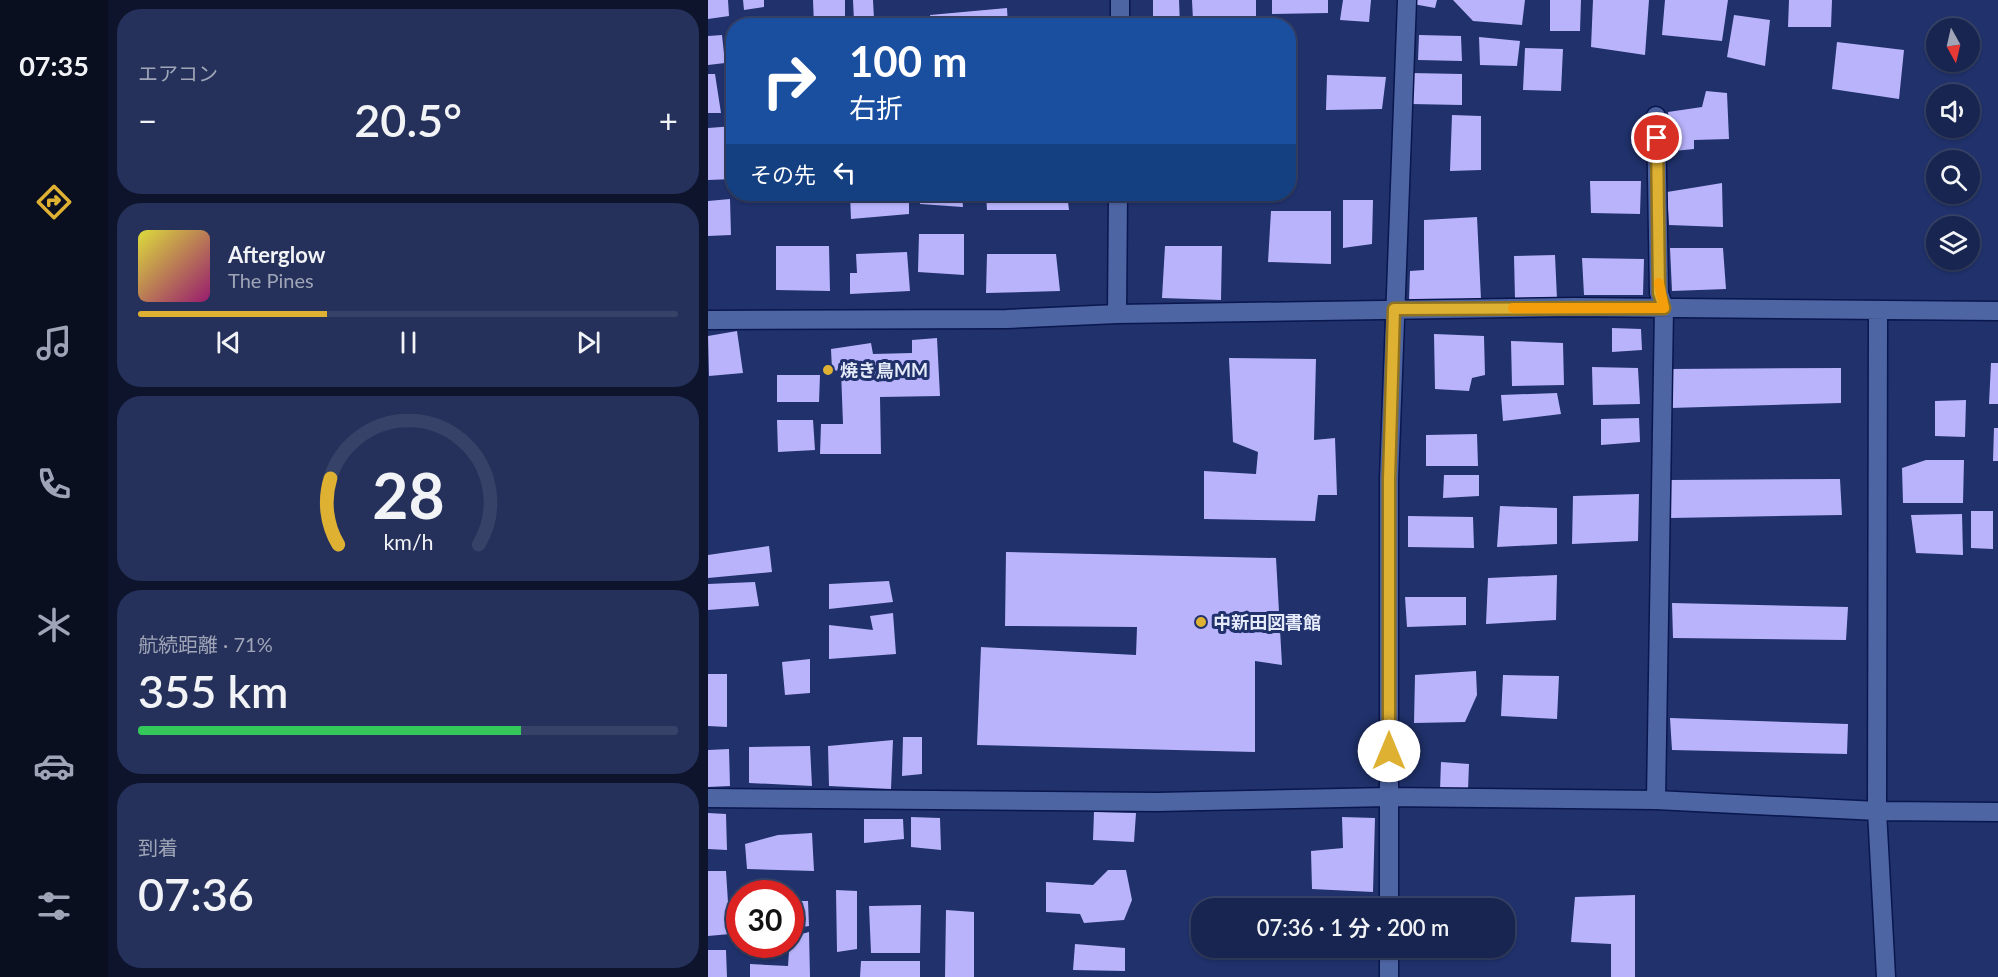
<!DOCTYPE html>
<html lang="ja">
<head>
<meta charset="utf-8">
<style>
  :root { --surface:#182550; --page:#25315a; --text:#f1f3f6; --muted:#9fa5b7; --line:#364267; --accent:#deb133 }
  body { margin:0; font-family:Lato,"Noto Sans JP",sans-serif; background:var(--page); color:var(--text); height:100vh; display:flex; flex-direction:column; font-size:22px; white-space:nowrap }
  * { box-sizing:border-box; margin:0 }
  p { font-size:20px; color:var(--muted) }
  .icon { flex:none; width:33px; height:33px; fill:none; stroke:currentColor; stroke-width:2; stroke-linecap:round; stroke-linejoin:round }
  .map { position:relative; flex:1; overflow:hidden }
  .drawer { display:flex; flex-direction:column; gap:9px; padding:9px; background:#0d142c; width:600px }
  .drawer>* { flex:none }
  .banner { position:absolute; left:18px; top:18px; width:570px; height:183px; border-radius:24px; box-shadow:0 2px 4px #0004,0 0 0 2px var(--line); background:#1a4fa0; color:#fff; overflow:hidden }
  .needle { width:39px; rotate:172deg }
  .tools { position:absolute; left:1218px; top:18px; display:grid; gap:12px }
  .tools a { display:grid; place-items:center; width:54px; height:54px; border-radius:50%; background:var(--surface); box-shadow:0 2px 4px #0004,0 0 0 2px var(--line); font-size:30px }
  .speed { position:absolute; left:18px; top:880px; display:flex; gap:12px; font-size:30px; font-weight:700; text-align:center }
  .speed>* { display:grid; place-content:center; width:78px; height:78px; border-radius:50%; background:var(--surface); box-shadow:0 2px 4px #0004,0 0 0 2px var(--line); line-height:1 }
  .speed .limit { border:9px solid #d22; background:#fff; color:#111 }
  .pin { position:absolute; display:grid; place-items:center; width:51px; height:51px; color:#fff; margin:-26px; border:3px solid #fff; border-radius:50%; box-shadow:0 2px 6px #0007 }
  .me { position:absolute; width:66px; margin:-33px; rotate:0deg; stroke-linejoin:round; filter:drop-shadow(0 0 4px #0008) }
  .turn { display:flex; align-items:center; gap:21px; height:126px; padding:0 24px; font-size:27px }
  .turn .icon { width:78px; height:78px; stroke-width:2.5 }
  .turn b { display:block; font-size:42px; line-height:51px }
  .then { display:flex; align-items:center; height:57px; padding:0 24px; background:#0003; gap:12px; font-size:22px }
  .big { font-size:45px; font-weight:600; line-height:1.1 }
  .drawer .widget { flex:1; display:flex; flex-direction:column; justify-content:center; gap:9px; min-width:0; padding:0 21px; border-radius:24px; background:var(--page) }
  .drawer .dial { align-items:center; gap:0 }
  .dial svg { height:156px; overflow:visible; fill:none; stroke:var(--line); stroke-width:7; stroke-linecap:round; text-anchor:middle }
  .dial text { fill:var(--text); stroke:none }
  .song { display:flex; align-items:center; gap:18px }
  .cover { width:72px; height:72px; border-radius:9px; background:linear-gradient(135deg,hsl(60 70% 55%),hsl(320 70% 35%)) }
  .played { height:6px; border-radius:3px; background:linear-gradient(90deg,var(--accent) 35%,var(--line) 35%) }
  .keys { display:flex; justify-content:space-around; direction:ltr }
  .heat { display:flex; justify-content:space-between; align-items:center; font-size:33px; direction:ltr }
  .charge { height:9px; border-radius:4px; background:linear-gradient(90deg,#34c759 71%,var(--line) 0) }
  .trip { position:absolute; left:483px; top:898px; width:324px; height:60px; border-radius:24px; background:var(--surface); box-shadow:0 2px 4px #0004,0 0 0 2px var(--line); font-weight:600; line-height:60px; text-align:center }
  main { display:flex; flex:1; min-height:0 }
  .dock { display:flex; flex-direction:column; width:108px; justify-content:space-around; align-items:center; background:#0a0f20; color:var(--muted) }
  .dock .icon { width:42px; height:42px }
  .dock .active { color:var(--accent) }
  .dock b { font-size:27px; color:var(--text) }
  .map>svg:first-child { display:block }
  .building { fill:#b9b3fc }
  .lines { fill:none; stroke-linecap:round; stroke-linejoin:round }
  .street-casing { stroke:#0a164e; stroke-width:21 }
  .street { stroke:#4e65a4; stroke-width:18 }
  .route-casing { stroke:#907321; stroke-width:15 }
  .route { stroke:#deb133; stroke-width:10 }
  .slow { stroke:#f59e0b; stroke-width:10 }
  .poi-dot { fill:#deb133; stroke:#20316b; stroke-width:2 }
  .labels { text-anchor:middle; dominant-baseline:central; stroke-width:6; stroke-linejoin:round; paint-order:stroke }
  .poi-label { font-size:18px; font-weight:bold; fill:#e5ebf9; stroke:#20316b; text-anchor:start }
</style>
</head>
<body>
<main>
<nav class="dock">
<b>07:35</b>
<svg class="icon active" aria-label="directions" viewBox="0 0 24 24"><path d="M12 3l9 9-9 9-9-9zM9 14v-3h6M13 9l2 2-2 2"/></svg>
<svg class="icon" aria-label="music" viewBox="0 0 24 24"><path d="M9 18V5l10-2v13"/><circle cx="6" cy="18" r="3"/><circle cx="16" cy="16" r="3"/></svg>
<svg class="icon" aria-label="phone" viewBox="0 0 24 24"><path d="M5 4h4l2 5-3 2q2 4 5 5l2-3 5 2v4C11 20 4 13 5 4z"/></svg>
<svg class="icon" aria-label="climate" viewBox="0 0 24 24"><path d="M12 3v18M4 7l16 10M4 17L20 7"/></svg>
<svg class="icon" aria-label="car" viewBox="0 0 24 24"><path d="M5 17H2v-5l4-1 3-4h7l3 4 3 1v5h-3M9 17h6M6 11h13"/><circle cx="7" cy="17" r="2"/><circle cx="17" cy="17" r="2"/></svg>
<svg class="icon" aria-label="filters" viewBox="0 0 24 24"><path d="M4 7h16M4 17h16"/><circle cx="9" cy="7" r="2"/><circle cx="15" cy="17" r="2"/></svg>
</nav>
<section class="drawer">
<div class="widget"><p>エアコン</p>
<div class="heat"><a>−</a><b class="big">20.5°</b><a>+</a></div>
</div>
<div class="widget">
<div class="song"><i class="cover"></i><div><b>Afterglow</b><p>The Pines</p></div></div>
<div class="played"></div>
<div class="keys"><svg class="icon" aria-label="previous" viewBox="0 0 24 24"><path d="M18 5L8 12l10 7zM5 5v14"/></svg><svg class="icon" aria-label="pause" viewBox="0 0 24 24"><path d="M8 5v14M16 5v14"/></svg><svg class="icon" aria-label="next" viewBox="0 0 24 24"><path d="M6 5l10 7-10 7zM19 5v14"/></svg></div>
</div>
<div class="widget dial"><svg viewBox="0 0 100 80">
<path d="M14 69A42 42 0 1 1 86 69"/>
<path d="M14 69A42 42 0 0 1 10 35" stroke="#deb133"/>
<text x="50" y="56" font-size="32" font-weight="700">28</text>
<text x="50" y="72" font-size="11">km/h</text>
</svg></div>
<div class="widget"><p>航続距離 · 71%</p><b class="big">355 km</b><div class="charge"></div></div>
<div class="widget"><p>到着</p><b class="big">07:36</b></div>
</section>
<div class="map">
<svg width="1290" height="977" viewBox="0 0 1290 977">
  <rect width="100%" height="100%" fill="#20316b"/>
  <path class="building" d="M0,0H20L21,16L0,19Z
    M35,0H56V7L36,10Z
    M105,0H137V24L106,26Z
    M145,0H165L166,19L146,21Z
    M445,0H471L472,26H445Z
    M484,0H548V20H485Z
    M564,0H620V13L564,14Z
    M635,0H663L661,22L632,20Z
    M706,0H729L727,8L705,4Z
    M745,0H817L814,25L765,21Z
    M842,0H873L872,31H842Z
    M885,0H941L937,55L883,47Z
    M957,0H1020L1014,41L954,35Z
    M1081,0H1124L1123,27H1080Z
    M299,8L300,26H224L222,15Z
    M1026,15L1062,20L1057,66L1019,57Z
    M310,18L355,20V26H311Z
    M14,35L17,63L0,65V36Z
    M711,35L753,36L754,61L710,60Z
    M771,37L812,41L809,66L772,65Z
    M1129,42L1196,50L1191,99L1124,89Z
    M817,48L855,49L853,91L815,90Z
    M703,73L754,74V105L703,104Z
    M0,74H7L13,113H0Z
    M619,75L678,77L674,109L618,110Z
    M998,91L1019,93L1021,139L986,140V149L966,151L960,112L994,107Z
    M744,115L773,116V170L742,171Z
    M26,126V179L0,180V128Z
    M882,181H933L932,214L883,213Z
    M1014,183L1015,227L961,225L959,192Z
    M96,194H124V198L97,197Z
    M142,194H201V214L143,219Z
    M212,194H254L255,207L212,204Z
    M278,194H359L361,210H279Z
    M22,199L23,235L0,236V201Z
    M635,200H665L664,244L635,248Z
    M563,211H623V264L560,262Z
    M769,217L773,299L701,301L702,271L716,270V220Z
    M211,234H256V275L210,272Z
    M68,246H121L122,291L68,290Z
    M457,246H514L513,300L454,298Z
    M962,248H1015L1018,289L964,291Z
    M199,252L202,291L142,294V273H149L148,254Z
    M279,254H348L352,291L278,293Z
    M847,255L849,299H807L806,256Z
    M874,258L936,259L935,295H876Z
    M904,328L933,329L934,350L904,352Z
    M29,331L35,373L1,376L0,336Z
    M726,334L776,336L777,375L764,378L761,391L727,389Z
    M229,338L232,396L172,397L173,454H112L113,424H135L133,371L124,370L123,349L163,343L165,354L204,353V340Z
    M803,341L855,343L856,385L804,386Z
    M521,358L608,359L606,440L627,438L629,495H610L607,521L496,519V471L548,474L550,452L525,442Z
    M1283,363H1290V404H1281Z
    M884,367L930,368L932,404L885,405Z
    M1133,368V403L962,408L961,369Z
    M69,375H112L111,402H69Z
    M849,393L853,414L795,421L793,395Z
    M1258,400L1257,437L1227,436V401Z
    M931,418L932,442L893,445V419Z
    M69,420H105L107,450L70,452Z
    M1286,428H1290V461H1285Z
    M769,434L770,466H718V435Z
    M1218,460H1256L1255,503H1195L1194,468Z
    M736,475H771V496L735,498Z
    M1132,479L1134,515L963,518L961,480Z
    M931,494L930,541L864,544L865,496Z
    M792,506L849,508V544L789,547Z
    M1263,511H1285V549L1263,548Z
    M1254,514L1255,555L1208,553L1203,515Z
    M700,516L765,517L766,548L700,547Z
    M61,546L64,572L0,578V555Z
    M298,552L568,558L574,665L547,661V752L269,745L273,647L428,655L429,627L297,626Z
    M849,575L848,620L778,624L780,578Z
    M181,581L185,602L121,609V584Z
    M47,582L51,606L0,610V584Z
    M697,597H758V625L699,627Z
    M964,603L1140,607L1138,640L965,638Z
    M185,613L188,654L121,659V625L165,630L162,616Z
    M102,659V693L77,695L74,662Z
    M768,671L769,695L757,722L706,723L707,675Z
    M0,674H19V727L0,726Z
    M795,675L851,676L849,719L793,716Z
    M962,718L1140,724L1139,754L964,750Z
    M195,737H214V774L194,776Z
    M185,740L183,789L121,786L120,746Z
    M102,746L104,786L41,783V747Z
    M21,749L22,786L0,787V750Z
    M733,762L761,764L760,790H732Z
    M386,812L428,813L426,842L385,840Z
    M0,813L18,814L19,850L0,849Z
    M203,817L232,818L233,850L203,847Z
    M634,817L667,818L665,892L604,889L603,851L635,848Z
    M156,819H195L196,839L156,843Z
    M104,833L106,871L39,869L37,844L70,835Z
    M400,870H418L424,900L416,920L376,923L372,914L338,912V882L385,885Z
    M0,871H18L22,934L0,936Z
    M128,890L149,891V949L129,952Z
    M927,895V977H903V944L863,942L867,897Z
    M82,901H100L101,926L82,929Z
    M213,905L212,953H163L161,906Z
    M238,910L266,912V977H237Z
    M101,932L102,977H42V964L80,966L82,937Z
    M367,944L417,948V971L365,970Z
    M511,948H589V958L511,960Z
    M0,950H18L19,977H0Z
    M153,961H212V977H152Z"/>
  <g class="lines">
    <defs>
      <path id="street" d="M412,26V0
        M948,116L951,293L956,308L948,800
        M1170,311L1169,811L1178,977
        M409,314L410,194
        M0,320L299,319L409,314L866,307L1290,311
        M0,798L449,802L680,797L948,800L1169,811L1290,812
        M681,909V479L699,0
        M681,948V977"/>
    </defs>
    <use href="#street" class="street-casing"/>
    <use href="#street" class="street"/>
  </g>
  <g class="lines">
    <defs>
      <path id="route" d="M681,751V479L686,309L956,308L951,293L949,138"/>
    </defs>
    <use href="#route" class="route-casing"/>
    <use href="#route" class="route"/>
    <path class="slow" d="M805,308H956L951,283"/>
  </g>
  <g class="poi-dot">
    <circle cx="120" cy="370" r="6"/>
    <circle cx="493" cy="622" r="6"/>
  </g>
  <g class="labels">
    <g class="poi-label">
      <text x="132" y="370">焼き鳥MM</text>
      <text x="505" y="622">中新田図書館</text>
    </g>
  </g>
</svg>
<div class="tools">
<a><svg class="needle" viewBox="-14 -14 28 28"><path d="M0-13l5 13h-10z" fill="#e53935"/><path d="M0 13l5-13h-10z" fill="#9fa5b7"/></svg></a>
<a><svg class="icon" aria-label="sound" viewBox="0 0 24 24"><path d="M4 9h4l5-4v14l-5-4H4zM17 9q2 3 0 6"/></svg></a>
<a><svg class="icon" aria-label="search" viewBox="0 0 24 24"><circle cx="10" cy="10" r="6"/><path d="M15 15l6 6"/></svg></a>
<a><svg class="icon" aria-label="layers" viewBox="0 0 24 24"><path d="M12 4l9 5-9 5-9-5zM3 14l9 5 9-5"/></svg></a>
</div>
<div class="speed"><div class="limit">30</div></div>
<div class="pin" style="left:949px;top:138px;background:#d93025"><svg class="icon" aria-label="arrive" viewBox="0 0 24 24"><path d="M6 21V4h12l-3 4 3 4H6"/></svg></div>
<svg class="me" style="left:681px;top:751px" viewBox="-20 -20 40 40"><circle r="19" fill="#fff"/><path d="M0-13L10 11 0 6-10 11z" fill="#deb133"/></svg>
<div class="trip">07:36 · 1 分 · 200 m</div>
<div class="banner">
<div class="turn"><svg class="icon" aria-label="right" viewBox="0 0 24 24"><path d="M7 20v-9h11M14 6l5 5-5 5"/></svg><div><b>100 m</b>右折</div></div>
<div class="then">その先<svg class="icon" aria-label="left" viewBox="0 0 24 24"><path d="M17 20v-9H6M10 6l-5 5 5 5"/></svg></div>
</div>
</div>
</main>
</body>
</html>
